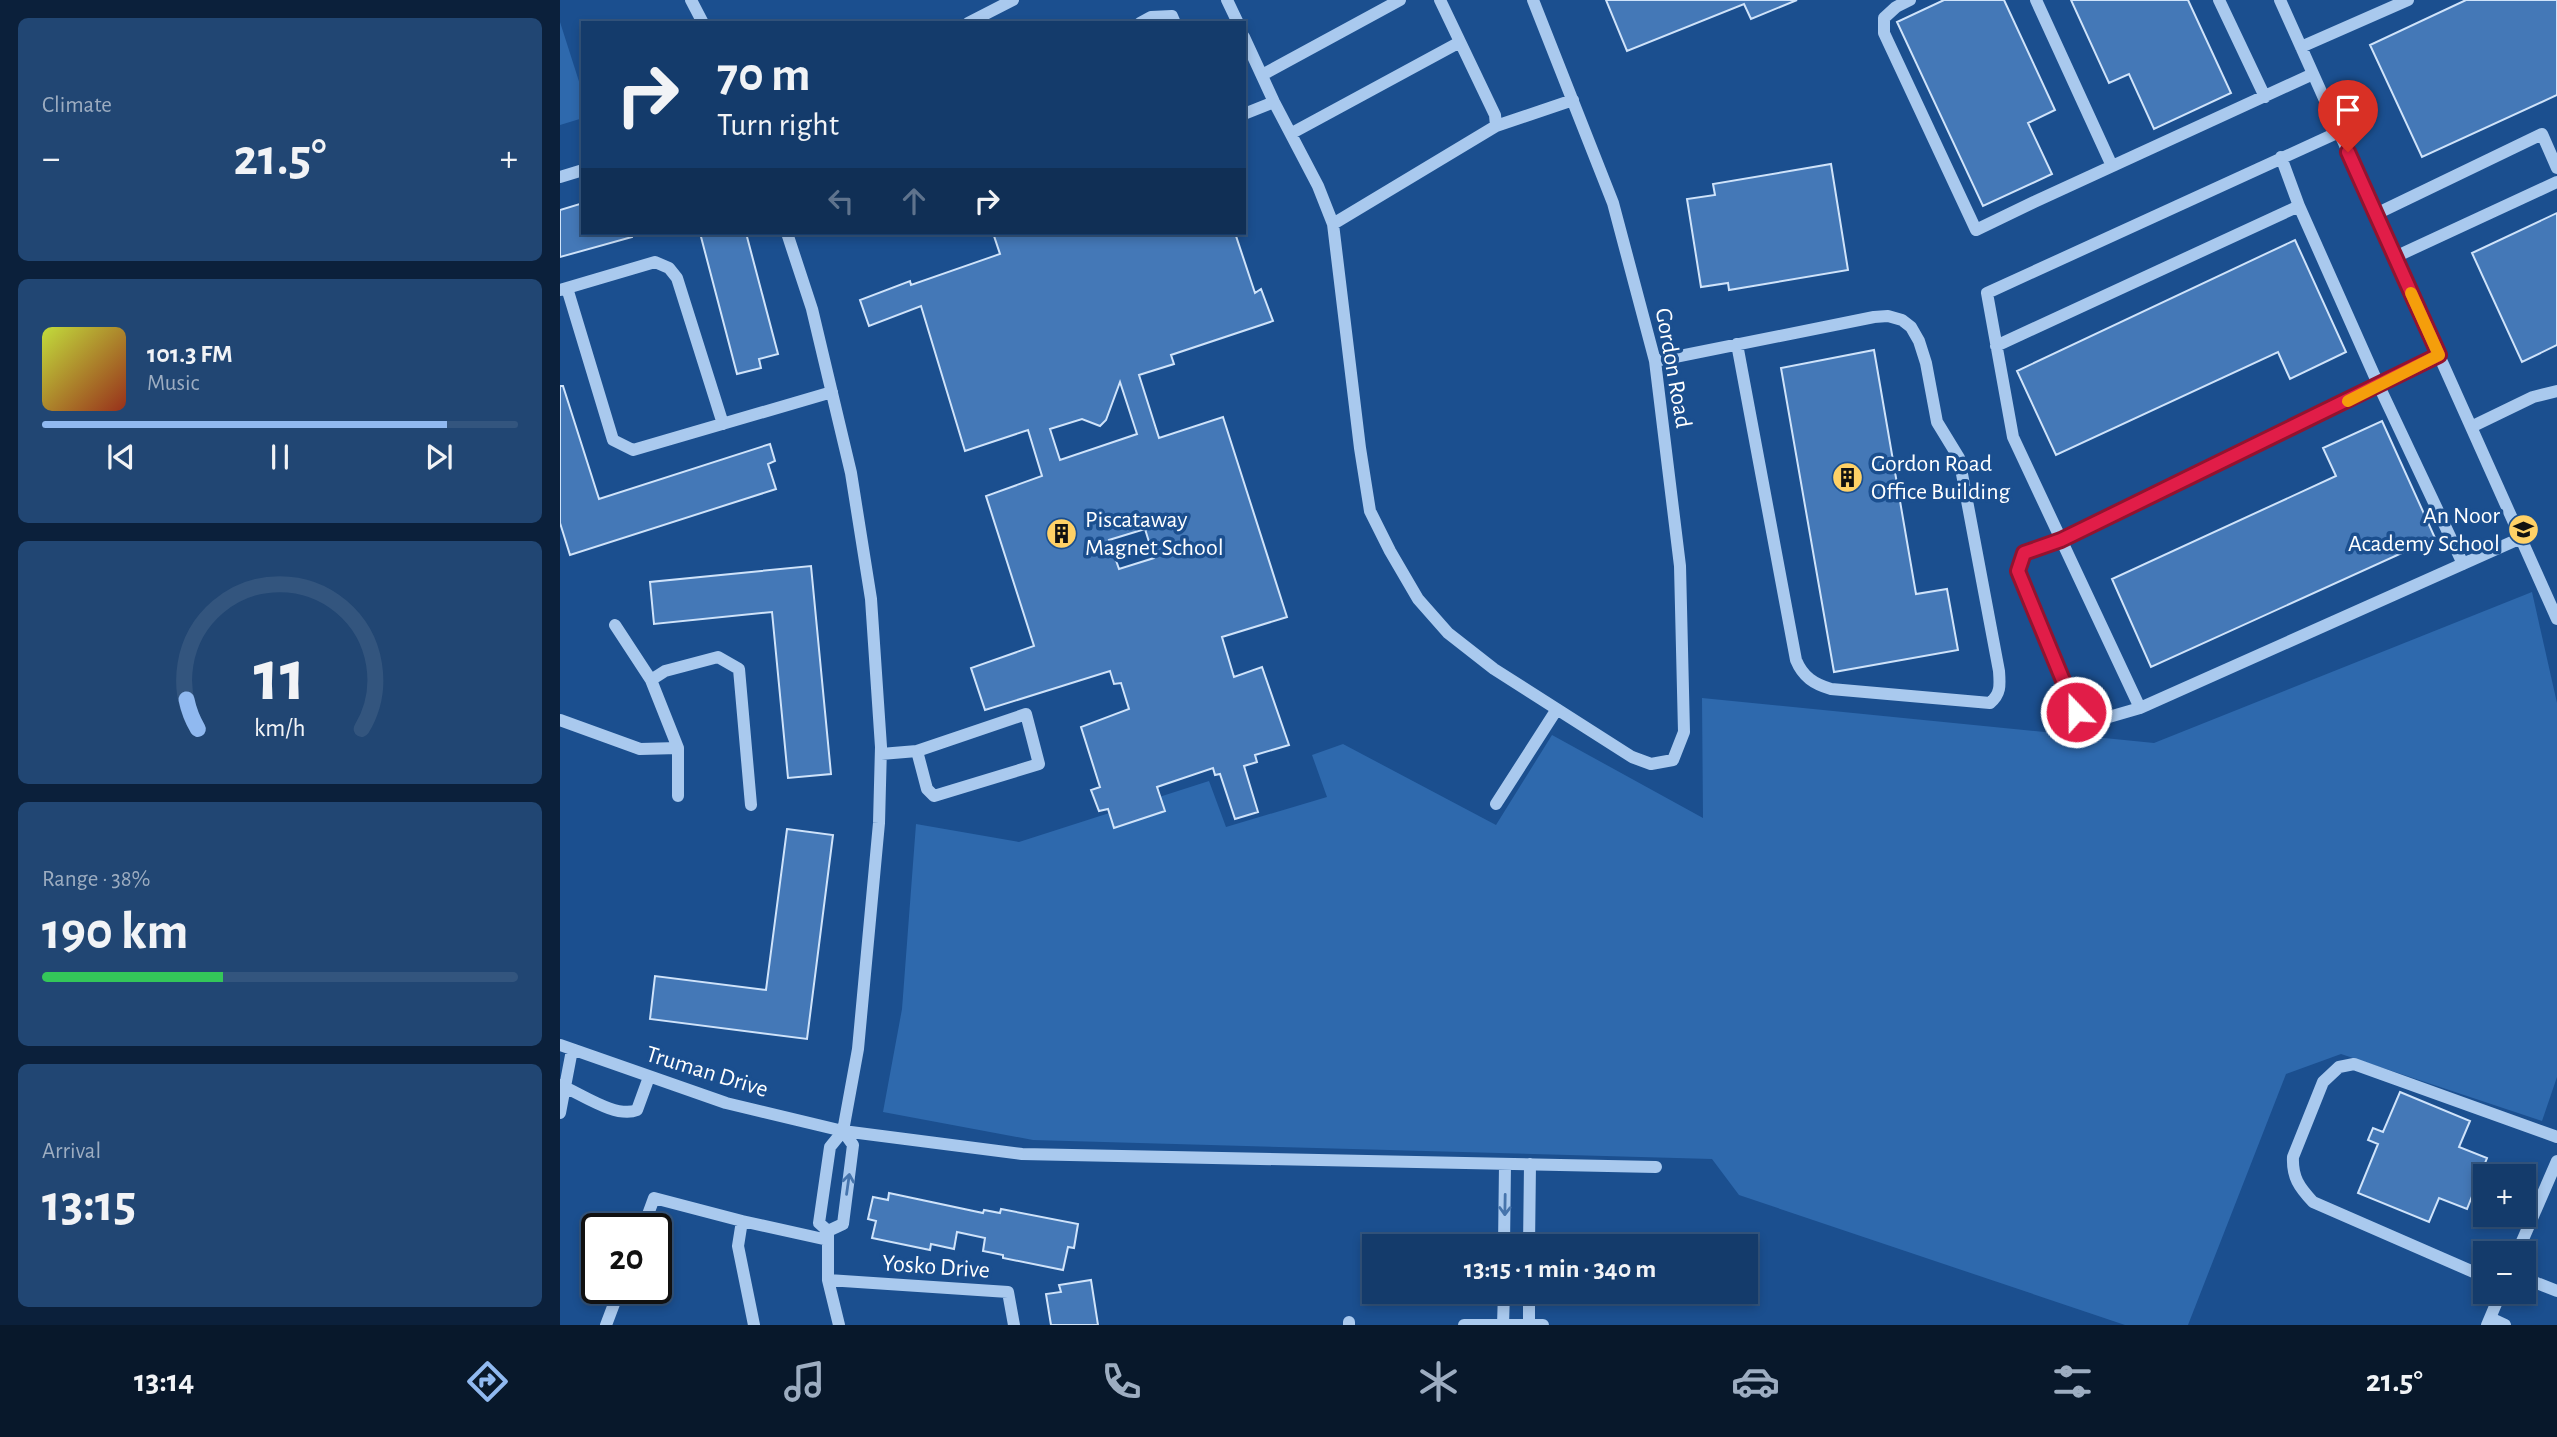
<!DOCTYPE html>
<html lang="en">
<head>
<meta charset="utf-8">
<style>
  :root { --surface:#143b6b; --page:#214673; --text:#f1f3f6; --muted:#9dadc1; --line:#33557e; --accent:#90b9f0 }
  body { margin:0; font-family:"Alegreya Sans",sans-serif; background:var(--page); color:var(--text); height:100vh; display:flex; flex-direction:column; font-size:26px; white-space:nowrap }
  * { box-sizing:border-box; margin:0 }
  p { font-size:23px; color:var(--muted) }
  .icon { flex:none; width:38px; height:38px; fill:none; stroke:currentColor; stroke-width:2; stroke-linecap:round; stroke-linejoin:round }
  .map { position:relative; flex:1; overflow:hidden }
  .details { display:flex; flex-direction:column; gap:18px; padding:18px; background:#0b203b; width:560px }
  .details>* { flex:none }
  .banner { position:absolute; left:21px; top:21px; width:665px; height:214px; border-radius:0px; box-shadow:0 4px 10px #0003,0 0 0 2px var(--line); background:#143b6b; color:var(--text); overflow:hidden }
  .controls { position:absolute; left:1913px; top:1164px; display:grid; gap:14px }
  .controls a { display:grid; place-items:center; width:63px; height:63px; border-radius:0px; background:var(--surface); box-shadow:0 4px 10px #0003,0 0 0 2px var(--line); font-size:35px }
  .speed { position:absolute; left:21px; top:1213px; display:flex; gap:14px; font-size:35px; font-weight:700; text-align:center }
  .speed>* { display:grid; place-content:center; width:91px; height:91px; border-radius:50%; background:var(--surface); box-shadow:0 4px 10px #0003,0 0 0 2px var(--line); line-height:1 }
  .speed .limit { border:4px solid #111; border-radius:10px; background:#fff; color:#111 }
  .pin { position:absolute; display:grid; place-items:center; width:60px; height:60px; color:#fff; margin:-72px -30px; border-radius:50% 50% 50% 0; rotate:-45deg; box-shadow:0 0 7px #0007 }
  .pin .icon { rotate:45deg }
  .me { position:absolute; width:77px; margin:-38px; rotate:338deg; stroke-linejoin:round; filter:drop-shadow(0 0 5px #0008) }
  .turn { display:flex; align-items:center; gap:24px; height:147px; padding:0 21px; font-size:32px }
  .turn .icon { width:91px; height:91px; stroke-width:2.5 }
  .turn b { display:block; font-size:49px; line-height:60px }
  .lanes { display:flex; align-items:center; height:66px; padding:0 21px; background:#0003; justify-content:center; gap:35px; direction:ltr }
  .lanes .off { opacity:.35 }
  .big { font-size:52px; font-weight:700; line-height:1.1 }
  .details .tile { flex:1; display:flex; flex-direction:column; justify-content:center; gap:10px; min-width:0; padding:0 24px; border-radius:10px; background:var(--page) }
  .details .dial { align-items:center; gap:0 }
  .dial svg { height:182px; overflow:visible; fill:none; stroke:var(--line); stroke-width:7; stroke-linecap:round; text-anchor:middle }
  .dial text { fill:var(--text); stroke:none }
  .song { display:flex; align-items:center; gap:21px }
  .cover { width:84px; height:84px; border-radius:10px; background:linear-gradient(135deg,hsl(70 70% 55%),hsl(10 70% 35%)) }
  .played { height:7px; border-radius:4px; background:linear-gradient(90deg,var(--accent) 85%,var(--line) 85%) }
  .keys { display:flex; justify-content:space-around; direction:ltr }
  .heat { display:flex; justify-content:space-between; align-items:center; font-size:38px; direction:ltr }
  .charge { height:10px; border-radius:5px; background:linear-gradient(90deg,#34c759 38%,var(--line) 0) }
  .trip { position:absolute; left:802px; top:1234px; width:396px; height:70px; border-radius:0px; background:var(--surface); box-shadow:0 4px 10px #0003,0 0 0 2px var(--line); font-weight:700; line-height:70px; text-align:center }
  .dock { display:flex; height:112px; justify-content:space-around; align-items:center; background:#08182b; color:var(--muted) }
  .dock .icon { width:49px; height:49px }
  .dock .active { color:var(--accent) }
  .dock b { font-size:32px; color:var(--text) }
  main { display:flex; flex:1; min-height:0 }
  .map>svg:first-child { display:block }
  .green { fill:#2e69ad }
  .building { fill:#4478b7; stroke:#cfe3fa; stroke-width:2; fill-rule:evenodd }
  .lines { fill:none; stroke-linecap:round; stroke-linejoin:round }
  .minor { stroke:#a9c9ee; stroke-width:12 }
  .oneway { stroke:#4674ac }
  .route-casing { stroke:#92132f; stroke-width:18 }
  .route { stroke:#e11d48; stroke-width:12 }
  .slow { stroke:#f59e0b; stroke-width:12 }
  .labels { text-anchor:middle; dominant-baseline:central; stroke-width:7; stroke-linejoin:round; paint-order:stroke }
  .street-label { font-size:24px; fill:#fff; stroke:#1b4f8f }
  .poi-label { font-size:24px; fill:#fff; stroke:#1b4f8f; text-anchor:start }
</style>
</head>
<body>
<main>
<section class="details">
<div class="tile"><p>Climate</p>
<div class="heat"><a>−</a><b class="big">21.5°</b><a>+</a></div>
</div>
<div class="tile">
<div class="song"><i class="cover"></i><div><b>101.3 FM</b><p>Music</p></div></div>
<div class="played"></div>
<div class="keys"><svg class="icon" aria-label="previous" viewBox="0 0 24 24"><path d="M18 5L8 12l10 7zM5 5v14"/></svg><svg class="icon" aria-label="pause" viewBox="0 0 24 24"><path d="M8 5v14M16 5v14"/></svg><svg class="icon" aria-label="next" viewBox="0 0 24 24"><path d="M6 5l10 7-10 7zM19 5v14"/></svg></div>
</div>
<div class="tile dial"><svg viewBox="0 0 100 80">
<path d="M14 69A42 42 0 1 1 86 69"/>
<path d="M14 69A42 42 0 0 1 9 56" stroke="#90b9f0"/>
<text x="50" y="56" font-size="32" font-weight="700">11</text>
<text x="50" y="72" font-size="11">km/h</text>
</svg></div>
<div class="tile"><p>Range · 38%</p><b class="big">190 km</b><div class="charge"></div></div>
<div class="tile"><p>Arrival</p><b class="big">13:15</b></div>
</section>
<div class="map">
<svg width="1997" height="1325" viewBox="0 0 1997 1325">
  <rect width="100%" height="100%" fill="#1b4f8f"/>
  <path class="green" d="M0,22L23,94V118L0,125Z
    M1972,592L1997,703V1077L1982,1121L1781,1054L1726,1074L1628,1325H1565L1179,1195L1152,1159L473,1140L323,1112L342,1009L356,824L459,842L649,781L666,827L767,797L752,755L783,744L936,825L992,735L1143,818L1142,698L1594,743Z"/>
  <path class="building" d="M1046,0H1237L1191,19L1184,4L1067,51Z
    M1384,0H1444L1495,110L1468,123L1492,174L1423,206L1337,22Z
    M1511,0H1628L1671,93L1594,129L1569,74L1549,83Z
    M1906,0H1997V95L1862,157L1810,45Z
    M1271,164L1288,270L1169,290L1168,283L1141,287L1127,199L1155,195L1153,184Z
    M23,203V233H72V237L0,257V210Z
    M1997,213V345L1962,362L1912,253Z
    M140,233H186L218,354L199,359L201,368L177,374Z
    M433,233H675L695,293L701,289L713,321L611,355L614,364L579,375L599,438L663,417L727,617L662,637L674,677L702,667L729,745L695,755L697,762L684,766L698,812L675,819L660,774L655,775L653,768L597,787L605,811L554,828L548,809L539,811L531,790L540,787L521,727L569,709L561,683L554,684L550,671L425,710L411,668L474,646L426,496L482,476L468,430L405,451L361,306L309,326L300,300L350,281L351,285L440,254ZM560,382L577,434L500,460L490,429L522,419L540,426L546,420ZM585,529L594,558L559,569L549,540Z
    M1735,240L1786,352L1730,379L1718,352L1496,455L1457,371Z
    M1314,350L1356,594L1387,589L1398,650L1274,672L1221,368Z
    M0,386H3L39,499L210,444L215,461L208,464L216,489L10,555L0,523Z
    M1822,421L1875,538L1591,667L1552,579L1776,476L1763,448Z
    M251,566L271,774L228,778L212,612L94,624L90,582Z
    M227,829L273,835L247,1039L90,1019L95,976L206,990Z
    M1840,1092L1910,1121L1899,1147L1927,1158L1907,1209L1879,1198L1869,1222L1798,1193L1818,1144L1808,1140L1813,1128L1823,1132Z
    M329,1193L423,1213L424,1210L440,1213L441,1209L518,1224L514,1248L508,1247L503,1270L443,1258V1255L423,1251L425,1238L397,1232L394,1249L371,1244L370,1250L312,1238L316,1221L308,1219L313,1197L328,1200Z
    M531,1280L538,1325H491L486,1294L501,1292L499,1285Z"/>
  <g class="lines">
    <path class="minor" d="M131,0L143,23
      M667,0L678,23
      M1350,0L1336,7L1324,18V33L1416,230L1474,202L1753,74
      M1476,0L1552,166
      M1659,0L1705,97
      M1720,0L1997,619
      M408,23L453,0
      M580,23L591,17L612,16L615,23
      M684,37L714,102L758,186L773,224L800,448L810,511L830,551L858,599L888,633L934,669L1072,757L1091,764L1113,760L1124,732L1120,566L1095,361L1053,203L973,0
      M1741,47L1848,0
      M702,75L840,0
      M684,114L714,102
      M936,126L1013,100
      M1779,132L1427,293L1453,437L1580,708L1961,538
      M732,133L900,42
      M0,177L23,170
      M1739,206L1819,386L1879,355
      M1816,214L1982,134L1997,168
      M773,224L936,126L935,115L880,0
      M227,233L252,309L291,473L311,599L321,747L319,823L298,1049L283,1131L270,1147L259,1223L268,1231V1280L279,1325
      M1835,257L1997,182
      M7,288L53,440L73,450L272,392
      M0,290L95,262L109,268L117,278L163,424
      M1436,346L1739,206L1721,157
      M1095,361L1314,317L1328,316L1342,320L1351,327L1359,341L1366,363L1377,422L1399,458L1439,671C1440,685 1441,694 1430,703L1271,689C1254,684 1243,677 1236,660L1177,344
      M1911,427L1973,397L1997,391
      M55,625L91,680
      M1580,708L1542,719L1516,712L1458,571L1464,553L1501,540L1819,386L1903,564
      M0,720L80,749L118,748
      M321,754L357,751L466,714L479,764L374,796L367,789L357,751
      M118,796V748L91,680L105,671L158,657L179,669L191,805
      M936,804L997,709
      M0,1045L166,1103L283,1131L462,1154L1096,1167
      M0,1085C20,1093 56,1119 77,1110L89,1077
      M0,1113L12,1050
      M83,1228L94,1198L182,1221
      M268,1231L283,1224L293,1145L283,1131
      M944,1246L945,1164
      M969,1246L970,1164
      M1957,1253L1997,1161
      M1925,1277L1753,1202C1739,1187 1732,1177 1733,1157L1763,1082L1779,1067L1794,1064L1997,1137
      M1964,1278L1997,1291
      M268,1280L448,1292L454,1325
      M1930,1318L1945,1325
      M46,1325L60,1288
      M194,1325L178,1246L182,1221L268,1240
      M789,1325V1322
      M904,1325H983
      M943,1325L944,1292
      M969,1325V1292
      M1927,1325L1941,1292"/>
  </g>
  <defs><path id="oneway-shaft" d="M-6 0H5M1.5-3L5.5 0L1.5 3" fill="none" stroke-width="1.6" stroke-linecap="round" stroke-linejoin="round" transform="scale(1.75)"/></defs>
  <g class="oneway">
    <use href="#oneway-shaft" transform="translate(288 1184) rotate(-82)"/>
    <use href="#oneway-shaft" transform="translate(945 1205) rotate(91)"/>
  </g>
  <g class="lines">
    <defs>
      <path id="route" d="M1516,712L1458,571L1464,553L1501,540L1879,355L1788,152"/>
    </defs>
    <use href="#route" class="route-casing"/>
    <use href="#route" class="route"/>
    <path class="slow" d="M1788,401L1879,355L1851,293"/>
  </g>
  <defs>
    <symbol id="building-disc" viewBox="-11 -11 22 22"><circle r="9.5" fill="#ffd166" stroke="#1b4f8f"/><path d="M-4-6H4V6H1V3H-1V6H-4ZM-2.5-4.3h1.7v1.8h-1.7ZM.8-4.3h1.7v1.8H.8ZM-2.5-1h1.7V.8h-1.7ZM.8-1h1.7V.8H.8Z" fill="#111"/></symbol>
    <symbol id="school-disc" viewBox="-11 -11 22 22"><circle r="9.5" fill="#ffd166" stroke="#1b4f8f"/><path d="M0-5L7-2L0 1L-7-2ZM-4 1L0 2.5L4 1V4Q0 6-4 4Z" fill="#111"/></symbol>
  </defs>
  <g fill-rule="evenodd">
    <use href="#building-disc" x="1270" y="460" width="35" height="35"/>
    <use href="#school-disc" x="1946" y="512" width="35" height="35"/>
    <use href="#building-disc" x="484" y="516" width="35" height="35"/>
  </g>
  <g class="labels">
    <g class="street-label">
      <text transform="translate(1113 368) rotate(80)">Gordon Road</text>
      <text transform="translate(147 1072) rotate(17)">Truman Drive</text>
      <text transform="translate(376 1267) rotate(4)">Yosko Drive</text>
    </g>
    <g class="poi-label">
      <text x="1311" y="464">Gordon Road<tspan x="1311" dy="28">Office Building</tspan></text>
      <text x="1940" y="516" text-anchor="end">An Noor<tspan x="1940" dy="28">Academy School</tspan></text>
      <text x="525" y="520">Piscataway<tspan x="525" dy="28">Magnet School</tspan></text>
    </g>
  </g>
</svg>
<div class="controls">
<a>+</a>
<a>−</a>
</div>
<div class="speed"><div class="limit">20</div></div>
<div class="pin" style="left:1788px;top:152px;background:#d93025"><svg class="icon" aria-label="arrive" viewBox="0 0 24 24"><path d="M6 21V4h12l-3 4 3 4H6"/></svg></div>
<svg class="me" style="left:1516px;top:712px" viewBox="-20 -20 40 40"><circle r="17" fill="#e11d48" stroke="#fff" stroke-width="3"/><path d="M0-11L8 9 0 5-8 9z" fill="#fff"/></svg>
<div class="trip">13:15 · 1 min · 340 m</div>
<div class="banner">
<div class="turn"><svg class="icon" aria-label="right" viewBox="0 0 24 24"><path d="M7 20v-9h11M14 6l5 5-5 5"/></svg><div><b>70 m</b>Turn right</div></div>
<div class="lanes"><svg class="icon off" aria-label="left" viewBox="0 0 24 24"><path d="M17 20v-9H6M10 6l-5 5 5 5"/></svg><svg class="icon off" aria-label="ahead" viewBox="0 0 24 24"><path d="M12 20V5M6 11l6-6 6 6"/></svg><svg class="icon" aria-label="right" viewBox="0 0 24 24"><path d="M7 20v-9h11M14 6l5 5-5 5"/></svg></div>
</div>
</div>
</main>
<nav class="dock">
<b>13:14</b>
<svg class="icon active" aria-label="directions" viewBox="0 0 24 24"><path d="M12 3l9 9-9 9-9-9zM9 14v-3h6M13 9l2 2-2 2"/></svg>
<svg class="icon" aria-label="music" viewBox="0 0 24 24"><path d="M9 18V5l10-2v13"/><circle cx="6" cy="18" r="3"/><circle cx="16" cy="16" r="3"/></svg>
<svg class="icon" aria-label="phone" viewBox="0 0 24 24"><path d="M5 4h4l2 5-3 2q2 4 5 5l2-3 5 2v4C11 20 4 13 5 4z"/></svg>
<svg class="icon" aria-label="climate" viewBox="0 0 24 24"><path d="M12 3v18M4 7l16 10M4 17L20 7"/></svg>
<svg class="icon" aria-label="car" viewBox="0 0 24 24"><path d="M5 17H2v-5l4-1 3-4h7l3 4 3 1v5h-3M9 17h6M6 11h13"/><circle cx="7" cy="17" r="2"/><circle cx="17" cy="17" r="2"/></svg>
<svg class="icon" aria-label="filters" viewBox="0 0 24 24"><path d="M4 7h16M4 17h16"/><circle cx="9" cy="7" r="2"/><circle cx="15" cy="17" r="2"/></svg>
<b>21.5°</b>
</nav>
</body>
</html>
